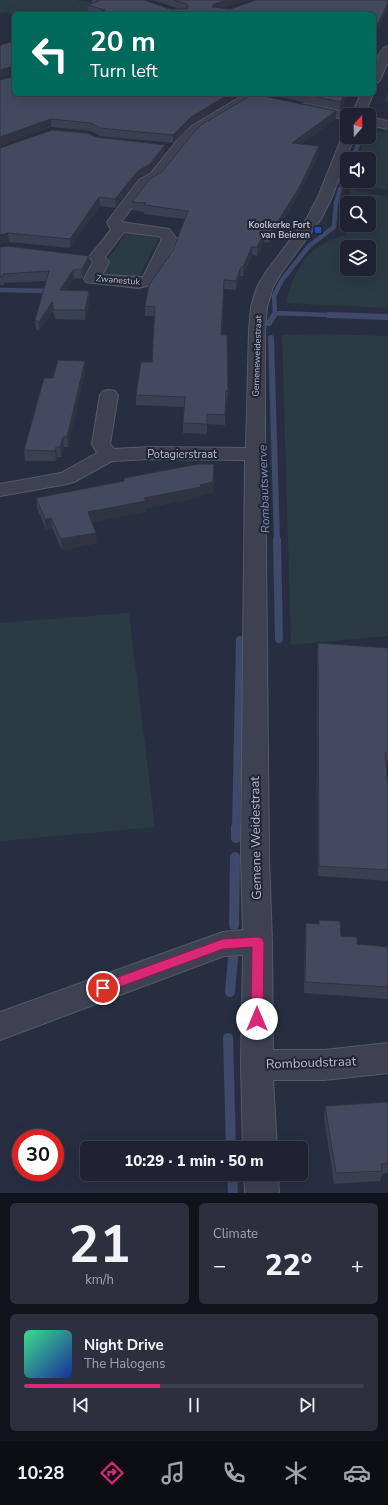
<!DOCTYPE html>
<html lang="en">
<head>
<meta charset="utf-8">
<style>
  :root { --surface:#1e2232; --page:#2b2f3e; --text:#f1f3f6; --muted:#a1a4ac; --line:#3c3f4d; --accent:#db2777 }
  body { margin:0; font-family:"Nunito Sans",sans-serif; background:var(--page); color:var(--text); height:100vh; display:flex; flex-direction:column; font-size:15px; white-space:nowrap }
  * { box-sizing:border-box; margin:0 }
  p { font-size:13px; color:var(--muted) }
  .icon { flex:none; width:22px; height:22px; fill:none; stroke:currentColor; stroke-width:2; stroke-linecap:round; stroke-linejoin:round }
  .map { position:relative; height:1193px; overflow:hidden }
  .drawer { display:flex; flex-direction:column; gap:10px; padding:10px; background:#10131c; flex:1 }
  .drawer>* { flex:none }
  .guide { position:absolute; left:12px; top:12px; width:364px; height:84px; border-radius:6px; box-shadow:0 4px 16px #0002,0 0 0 1px var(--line); background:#00695c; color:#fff; overflow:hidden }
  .needle { width:26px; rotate:20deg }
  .buttons { position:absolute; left:340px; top:108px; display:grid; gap:8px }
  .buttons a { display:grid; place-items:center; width:36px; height:36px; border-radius:6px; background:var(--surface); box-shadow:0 4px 16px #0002,0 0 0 1px var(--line); font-size:20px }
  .speed { position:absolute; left:12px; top:1129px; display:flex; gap:8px; font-size:20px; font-weight:700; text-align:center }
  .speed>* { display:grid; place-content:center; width:52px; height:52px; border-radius:50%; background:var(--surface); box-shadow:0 4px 16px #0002,0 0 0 1px var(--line); line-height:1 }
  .speed .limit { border:6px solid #d22; background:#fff; color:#111 }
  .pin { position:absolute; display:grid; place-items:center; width:34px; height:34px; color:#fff; margin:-17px; border:2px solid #fff; border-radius:50%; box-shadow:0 1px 4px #0007 }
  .me { position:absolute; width:44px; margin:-22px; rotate:0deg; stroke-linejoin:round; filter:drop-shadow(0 0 3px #0008) }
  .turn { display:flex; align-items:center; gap:14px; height:84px; padding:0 12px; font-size:18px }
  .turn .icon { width:52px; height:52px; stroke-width:2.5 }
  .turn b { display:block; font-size:28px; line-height:34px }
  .big { font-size:30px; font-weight:800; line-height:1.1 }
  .drawer .card { flex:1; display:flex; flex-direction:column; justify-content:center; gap:6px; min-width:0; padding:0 14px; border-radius:6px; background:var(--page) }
  .drawer .dial { align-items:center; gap:0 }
  .dial b { font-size:52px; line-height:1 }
  .song { display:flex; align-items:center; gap:12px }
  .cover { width:48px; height:48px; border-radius:6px; background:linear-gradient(135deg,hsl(150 70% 55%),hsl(230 70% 35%)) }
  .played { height:4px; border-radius:2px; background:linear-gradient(90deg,var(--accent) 40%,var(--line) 40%) }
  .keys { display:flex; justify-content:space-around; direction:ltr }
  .heat { display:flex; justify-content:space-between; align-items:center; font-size:22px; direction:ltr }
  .drawer .tiles { flex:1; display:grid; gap:10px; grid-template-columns:1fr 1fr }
  .card:last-child { grid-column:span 2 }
  .trip { position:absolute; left:80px; top:1141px; width:228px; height:40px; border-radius:6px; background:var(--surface); box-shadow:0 4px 16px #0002,0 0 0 1px var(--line); font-weight:800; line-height:40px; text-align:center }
  .tab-bar { display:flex; height:64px; justify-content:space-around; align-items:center; background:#0c0e14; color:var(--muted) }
  .tab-bar .icon { width:28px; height:28px }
  .tab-bar .active { color:var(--accent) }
  .tab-bar b { font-size:18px; color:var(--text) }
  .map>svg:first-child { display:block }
  .green { fill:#2b3b43; fill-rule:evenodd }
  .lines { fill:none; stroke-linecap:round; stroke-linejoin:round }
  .stream-far4 { stroke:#3f496a; stroke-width:3.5 }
  .stream-far3 { stroke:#3f496a; stroke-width:4.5 }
  .stream-far2 { stroke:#3f496a; stroke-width:6 }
  .stream-far1 { stroke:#3f496a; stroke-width:8 }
  .stream { stroke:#3f496a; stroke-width:10 }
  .minor-casing { stroke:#555969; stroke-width:2 }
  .minor { fill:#3d4152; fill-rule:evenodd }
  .wall { fill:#3a3f52 }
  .shaded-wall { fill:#2f3342 }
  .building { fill:#43495f; stroke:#2f3342 }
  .route { fill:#db2777; stroke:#8e194d }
  .transit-dot { fill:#1a4fb4; stroke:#212637; stroke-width:1.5 }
  .labels { text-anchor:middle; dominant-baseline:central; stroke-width:4; stroke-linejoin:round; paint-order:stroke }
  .far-poi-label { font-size:9px; font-weight:bold; fill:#babdcc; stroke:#212637; text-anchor:end }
  .far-street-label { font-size:9px; fill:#babdcc; stroke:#212637 }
  .street-label { font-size:11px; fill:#babdcc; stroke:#212637 }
  .water-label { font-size:12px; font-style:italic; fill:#838eb1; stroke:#212637 }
  .near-street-label { font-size:13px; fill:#babdcc; stroke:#212637 }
</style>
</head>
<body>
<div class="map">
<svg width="388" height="1193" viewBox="0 0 388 1193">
  <rect width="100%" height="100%" fill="#282e42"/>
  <path class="green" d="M0,0H75L110,5L80,14H14V16L7,12L0,13Z
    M373,130L388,133V190L350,182L369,181V159H357L364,140L367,137H369V134Z
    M350,189L388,197V308L286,303C294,268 309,245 345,235L349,225H369V203H350ZM347,247H369V269H347Z
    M131,231L160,236L139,277L101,275L99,272L126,233Z
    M325,334L388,336V636L291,645L282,335Z
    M129,613L155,827L0,841V623Z"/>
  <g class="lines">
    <path class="stream-far4" d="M361,139L362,137"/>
    <path class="stream-far3" d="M352,159L361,138
      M343,179L347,170
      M0,290L52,291
      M275,313L274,296L282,280L309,246L334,227L336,203L340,189
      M273,316L275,313L357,316"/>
    <path class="stream-far2" d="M329,315L388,317
      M269,323L274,315
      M271,338L277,541"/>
    <path class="stream-far1" d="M277,540L279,639
      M236,828L240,640"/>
    <path class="stream" d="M236,838V827
      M234,925L235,857
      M230,992L233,958
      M228,1038L231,1148
      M232,1174L233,1193"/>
    <defs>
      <path id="minor" d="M388,46V62L380,80L378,82L374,84C374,73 376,49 388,46Z
        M245,94H255L256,96L200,132L193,139L161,179L149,186L121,222L169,229L177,239L155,284L138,288L86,282L84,279L93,262L89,257L111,230L107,222L139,180L151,173L183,133L192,126ZM124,232L159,236L162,239L143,277L102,275L109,262L105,257Z
        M361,94H373L364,115H347V120L303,110L301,107L303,104L307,103L352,114Z
        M369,117L388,121V129L369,125Z
        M347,133V137H354L332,197L321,219L281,273L273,287L267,307L265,331V454L269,858L272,942L273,1050H324L388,1043V1073L324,1080H273L277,1148H243L241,1065L243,955L224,956L0,1040V1012L223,932L243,930L241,858L245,460L150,459L112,461L74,482L67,484L0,496V484L61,473L97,453L92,444L100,395L103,391L109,390L115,391L118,395L110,444L114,449L150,447L246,448L249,331L251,307L257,287L266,272L307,218L318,197L342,137L343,134Z
        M244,1174H278L279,1193H245Z"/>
    </defs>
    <use href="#minor" class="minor-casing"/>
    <use href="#minor" class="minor"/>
  </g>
  <path class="wall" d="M92,0H144L170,9H179L153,0H247L222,8L230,9L388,8L374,38V14L93,13L88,12V5L92,4Z
    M0,80L238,97L191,125L173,143L100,136L91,131L51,127L0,146Z
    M388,93V102H386L387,95Z
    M267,94H348L340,110Z
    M336,119L301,144L319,154L298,196L269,243L264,242L257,256L252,255L243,276H240L236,290L224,289L222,335L228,391L227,401H226L225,425L207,424V434L183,433V423L184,407L136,405V395L152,362L155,316H145V306L173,250L185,219L144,214V212L132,210V202Z
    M96,137L165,145V153L150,172L138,179L116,208L100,206L70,248L9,242L0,244V148Z
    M0,247L90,265L83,278L74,279L66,290L89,291L90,300L85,320L55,319L53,311L39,331L36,329L35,320L46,281L4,283V285H0Z
    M85,371L68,447H64L61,457H57L56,461H25L24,450L53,378Z
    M214,474L213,493L201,495V497L146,508V512L92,522L97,543L62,550L52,528L46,530L37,508L36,498L124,481V478Z
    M318,643L388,648V763H386L388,786V881L318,876L317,654Z
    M319,920L341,936L357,944L388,947V999L304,993L305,934L306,923L319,924Z
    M388,1102V1173L382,1174L380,1181L334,1184L324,1117L325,1106Z"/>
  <path class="shaded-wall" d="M226,0H247L214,11L212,7L214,4Z
    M388,3V8L374,38V32Z
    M14,66V74L0,78V70Z
    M229,94H238V97L191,125L173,143V135L191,117Z
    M344,94H348L340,110L341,102Z
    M336,111V119L292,151V143Z
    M51,119V127L0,146V137Z
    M165,145V153L150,172L138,179L116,208L115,199L138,171Z
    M319,146V154L298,196L269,243L270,234Z
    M99,197L100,206L70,248V239Z
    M8,233L9,242L0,244V235Z
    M265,233L264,242L257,256V247Z
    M252,247V255L243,276V267Z
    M89,256L90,265L83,278L82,269Z
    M241,267L240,276L236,290V281Z
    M73,270L74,279L60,299V290Z
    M89,291L90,300L85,320V310Z
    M52,302L53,311L39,331V322Z
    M85,361V371L68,447L67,437Z
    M63,437L64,447L61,457L60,447Z
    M56,447L57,457L56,461L55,451Z
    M214,464L213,493L201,495V497L146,508V512L88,523V512L144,498L200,485Z
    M51,518L52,528L46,530L45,519Z
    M96,533L97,543L62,550L61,539Z"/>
  <path class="building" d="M96,0H144L170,9H187L188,7L187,4L173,0H226L214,4L212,7L230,9L256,0H388V3L374,32V14H91L105,10L88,5L99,1Z
    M14,41V66L0,70V45Z
    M14,76V94H229L191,117L173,135L100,128L91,123L51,119L0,137V80Z
    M253,94L336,111L292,143L319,146L299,188L270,234L265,233L257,247H252L243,267H241L236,281L224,280L221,335H227L228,391H226L225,415L207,414V424L183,423L185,397L136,395L141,362H152L155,307L145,306L149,285L173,250L188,211L144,205L146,203L132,202L150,179L162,172L194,132L201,125Z
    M303,94H344L341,102Z
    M52,130L87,133L96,137L165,145L150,164L138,171L115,199L99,197L70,239L8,233L0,235V148Z
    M8,246L89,256L82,269L73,270L60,290L89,291L85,310H54L52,302L39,322L35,320L49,271L3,274V276H0V247Z
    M58,360L85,361L67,437H63L60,447H56L55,451L24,450L44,378H53Z
    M198,464H214L213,482L200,485L201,487L144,498L146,501L88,512L96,533L61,539L51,518L45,519L36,498L124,481V478Z
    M318,643L388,648V753H385L388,786V870L319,866Z
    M319,920L340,921L341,936L357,937V944L388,947V987L305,982L306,923L319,924Z
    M388,1102V1163L381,1164L382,1171L336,1173L325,1106Z"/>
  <path class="route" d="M258,937L262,938L264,942L263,1019L261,1023L257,1025L253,1023L251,1019L252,947L223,949L103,993L99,991L97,988L99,984L223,939Z"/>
  <rect class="transit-dot" x="314" y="226" width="8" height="8" rx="2"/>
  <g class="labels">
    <g class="far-poi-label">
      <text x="310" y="225">Koolkerke Fort<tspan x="310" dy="10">van Beieren</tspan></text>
    </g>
    <g class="far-street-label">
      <text transform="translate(118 280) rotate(5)">Zwanestuk</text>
      <text transform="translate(257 356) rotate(-88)">Gemeneweidestraat</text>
    </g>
    <g class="street-label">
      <text x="182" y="454">Potagierstraat</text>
    </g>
    <g class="water-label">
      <text transform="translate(264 489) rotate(-92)">Rombautswerve</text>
    </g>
    <g class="near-street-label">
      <text transform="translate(256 838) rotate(-91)">Gemene Weidestraat</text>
      <text transform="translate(311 1063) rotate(-2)">Romboudstraat</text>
    </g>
  </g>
</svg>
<div class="buttons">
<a><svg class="needle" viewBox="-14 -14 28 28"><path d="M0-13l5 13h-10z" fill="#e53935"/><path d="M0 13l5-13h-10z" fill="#a1a4ac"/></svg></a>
<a><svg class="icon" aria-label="sound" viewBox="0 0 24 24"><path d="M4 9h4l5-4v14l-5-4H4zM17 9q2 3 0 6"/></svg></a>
<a><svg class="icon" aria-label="search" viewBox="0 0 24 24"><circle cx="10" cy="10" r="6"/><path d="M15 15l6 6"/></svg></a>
<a><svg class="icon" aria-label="layers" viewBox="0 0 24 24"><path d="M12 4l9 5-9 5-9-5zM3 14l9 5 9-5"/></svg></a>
</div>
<div class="speed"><div class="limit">30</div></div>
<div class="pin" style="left:103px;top:988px;background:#d93025"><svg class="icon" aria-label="arrive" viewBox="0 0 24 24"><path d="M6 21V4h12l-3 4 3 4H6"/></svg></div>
<svg class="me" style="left:257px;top:1019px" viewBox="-20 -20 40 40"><circle r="19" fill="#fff"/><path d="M0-13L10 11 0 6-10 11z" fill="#db2777"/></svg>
<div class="trip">10:29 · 1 min · 50 m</div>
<div class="guide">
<div class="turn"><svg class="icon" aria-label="left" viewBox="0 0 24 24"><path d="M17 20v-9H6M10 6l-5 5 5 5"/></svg><div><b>20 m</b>Turn left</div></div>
</div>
</div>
<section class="drawer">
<div class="tiles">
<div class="card dial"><b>21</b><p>km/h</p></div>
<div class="card"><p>Climate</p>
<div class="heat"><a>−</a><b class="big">22°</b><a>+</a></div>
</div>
<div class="card">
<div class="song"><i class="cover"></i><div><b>Night Drive</b><p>The Halogens</p></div></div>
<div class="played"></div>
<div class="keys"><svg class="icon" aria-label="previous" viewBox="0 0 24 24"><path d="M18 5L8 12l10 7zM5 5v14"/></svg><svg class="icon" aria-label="pause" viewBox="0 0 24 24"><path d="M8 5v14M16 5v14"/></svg><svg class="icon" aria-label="next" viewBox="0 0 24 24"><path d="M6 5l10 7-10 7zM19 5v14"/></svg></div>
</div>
</div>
</section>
<nav class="tab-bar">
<b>10:28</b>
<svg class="icon active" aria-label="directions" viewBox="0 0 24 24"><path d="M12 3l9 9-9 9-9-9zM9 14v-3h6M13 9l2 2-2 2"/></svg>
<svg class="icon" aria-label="music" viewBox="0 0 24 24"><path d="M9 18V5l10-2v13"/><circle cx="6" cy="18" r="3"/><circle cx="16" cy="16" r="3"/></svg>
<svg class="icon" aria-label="phone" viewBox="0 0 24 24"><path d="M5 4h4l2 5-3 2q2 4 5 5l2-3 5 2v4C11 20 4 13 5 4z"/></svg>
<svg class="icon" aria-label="climate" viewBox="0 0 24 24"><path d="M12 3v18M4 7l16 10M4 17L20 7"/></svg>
<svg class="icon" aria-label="car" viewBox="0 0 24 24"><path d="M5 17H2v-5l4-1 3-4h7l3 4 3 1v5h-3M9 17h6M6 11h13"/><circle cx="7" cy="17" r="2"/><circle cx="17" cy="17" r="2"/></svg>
</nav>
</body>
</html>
